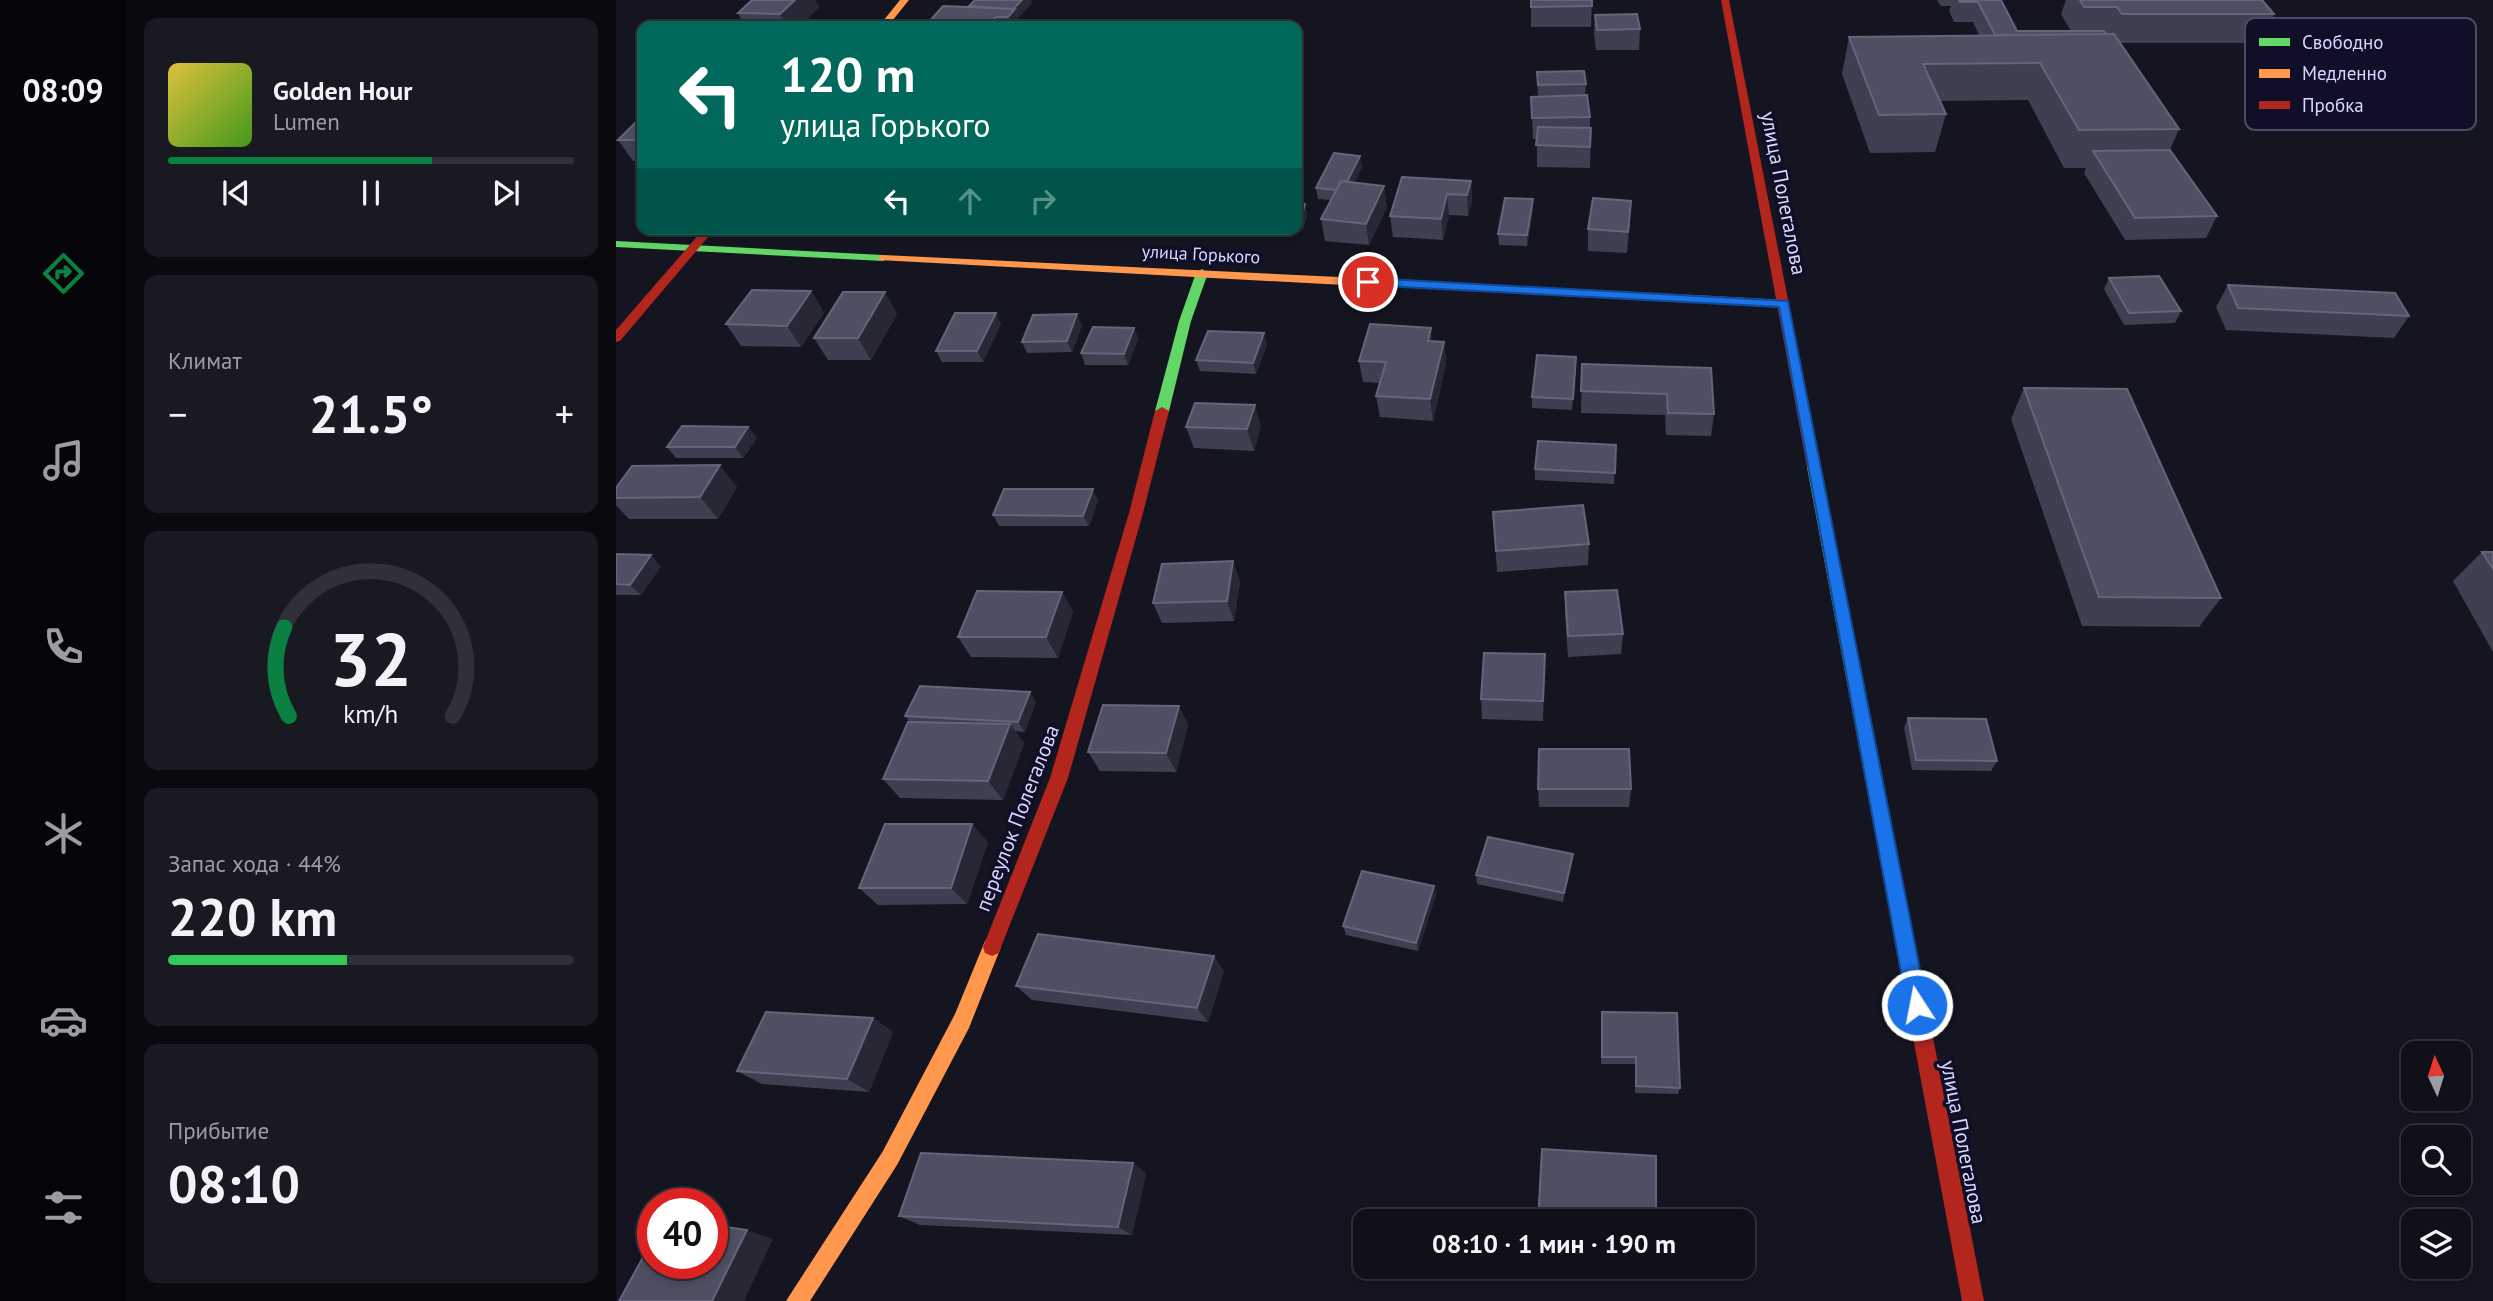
<!DOCTYPE html>
<html lang="ru">
<head>
<meta charset="utf-8">
<style>
  :root { --surface:#101019; --page:#191922; --text:#f1f3f6; --muted:#9c9da2; --line:#303038; --accent:#0b8043 }
  body { margin:0; font-family:"PT Sans",sans-serif; background:var(--page); color:var(--text); height:100vh; display:flex; flex-direction:column; font-size:26px; white-space:nowrap }
  * { box-sizing:border-box; margin:0 }
  p { font-size:23px; color:var(--muted) }
  .icon { flex:none; width:38px; height:38px; fill:none; stroke:currentColor; stroke-width:2; stroke-linecap:round; stroke-linejoin:round }
  .map { position:relative; flex:1; overflow:hidden }
  .drawer { display:flex; flex-direction:column; gap:18px; padding:18px; background:#09090e; width:490px }
  .drawer>* { flex:none }
  .banner { position:absolute; left:21px; top:21px; width:665px; height:214px; border-radius:14px; box-shadow:0 4px 10px #0003,0 0 0 2px var(--line); background:#00695c; color:#fff; overflow:hidden }
  .needle { width:46px; rotate:356deg }
  .controls { position:absolute; left:1785px; top:1041px; display:grid; gap:14px }
  .controls a { display:grid; place-items:center; width:70px; height:70px; border-radius:14px; background:var(--surface); box-shadow:0 4px 10px #0003,0 0 0 2px var(--line); font-size:35px }
  .speed { position:absolute; left:21px; top:1188px; display:flex; gap:14px; font-size:35px; font-weight:700; text-align:center }
  .speed>* { display:grid; place-content:center; width:91px; height:91px; border-radius:50%; background:var(--surface); box-shadow:0 4px 10px #0003,0 0 0 2px var(--line); line-height:1 }
  .speed .limit { border:10px solid #d22; background:#fff; color:#111 }
  .pin { position:absolute; display:grid; place-items:center; width:60px; height:60px; color:#fff; margin:-30px; border:4px solid #fff; border-radius:50%; box-shadow:0 2px 7px #0007 }
  .me { position:absolute; width:77px; margin:-38px; rotate:349deg; stroke-linejoin:round; filter:drop-shadow(0 0 5px #0008) }
  .turn { display:flex; align-items:center; gap:24px; height:147px; padding:0 28px; font-size:32px }
  .turn .icon { width:91px; height:91px; stroke-width:2.5 }
  .turn b { display:block; font-size:49px; line-height:60px }
  .lanes { display:flex; align-items:center; height:66px; padding:0 28px; background:#0003; justify-content:center; gap:35px; direction:ltr }
  .lanes .off { opacity:.35 }
  .big { font-size:52px; font-weight:800; line-height:1.1 }
  .drawer .card { flex:1; display:flex; flex-direction:column; justify-content:center; gap:10px; min-width:0; padding:0 24px; border-radius:14px; background:var(--page) }
  .drawer .dial { align-items:center; gap:0 }
  .dial svg { height:182px; overflow:visible; fill:none; stroke:var(--line); stroke-width:7; stroke-linecap:round; text-anchor:middle }
  .dial text { fill:var(--text); stroke:none }
  .song { display:flex; align-items:center; gap:21px }
  .cover { width:84px; height:84px; border-radius:10px; background:linear-gradient(135deg,hsl(50 70% 55%),hsl(100 70% 35%)) }
  .played { height:7px; border-radius:4px; background:linear-gradient(90deg,var(--accent) 65%,var(--line) 65%) }
  .keys { display:flex; justify-content:space-around; direction:ltr }
  .heat { display:flex; justify-content:space-between; align-items:center; font-size:38px; direction:ltr }
  .charge { height:10px; border-radius:5px; background:linear-gradient(90deg,#34c759 44%,var(--line) 0) }
  .trip { position:absolute; left:737px; top:1209px; width:402px; height:70px; border-radius:14px; background:var(--surface); box-shadow:0 4px 10px #0003,0 0 0 2px var(--line); font-weight:800; line-height:70px; text-align:center }
  main { display:flex; flex:1; min-height:0 }
  .tabs { display:flex; flex-direction:column; width:126px; justify-content:space-around; align-items:center; background:#06060a; color:var(--muted) }
  .tabs .icon { width:49px; height:49px }
  .tabs .active { color:var(--accent) }
  .tabs b { font-size:32px; color:var(--text) }
  .map>svg:first-child { display:block }
  .lines { fill:none; stroke-linecap:round; stroke-linejoin:round }
  .fast { fill:#63d668; fill-rule:evenodd }
  .slow { fill:#ff974d; fill-rule:evenodd }
  .jam { fill:#b3261e; fill-rule:evenodd }
  .wall { fill:#3e3f50 }
  .shaded-wall { fill:#272735 }
  .building { fill:#4f4f63; stroke:#64647b; stroke-width:2 }
  .route { fill:#1a73e8; stroke:#114b97; stroke-width:2 }
  .labels { text-anchor:middle; dominant-baseline:central; stroke-width:7; stroke-linejoin:round; paint-order:stroke }
  .far-street-label { font-size:18px; fill:#d6d8ff; stroke:#100f27 }
  .street-label { font-size:21px; fill:#d6d8ff; stroke:#100f27 }
  .key { fill:#100f27; stroke:#4b4b68; stroke-width:2 }
  .key-label { font-size:19px; fill:#d6d8ff }
</style>
</head>
<body>
<main>
<nav class="tabs">
<b>08:09</b>
<svg class="icon active" aria-label="directions" viewBox="0 0 24 24"><path d="M12 3l9 9-9 9-9-9zM9 14v-3h6M13 9l2 2-2 2"/></svg>
<svg class="icon" aria-label="music" viewBox="0 0 24 24"><path d="M9 18V5l10-2v13"/><circle cx="6" cy="18" r="3"/><circle cx="16" cy="16" r="3"/></svg>
<svg class="icon" aria-label="phone" viewBox="0 0 24 24"><path d="M5 4h4l2 5-3 2q2 4 5 5l2-3 5 2v4C11 20 4 13 5 4z"/></svg>
<svg class="icon" aria-label="climate" viewBox="0 0 24 24"><path d="M12 3v18M4 7l16 10M4 17L20 7"/></svg>
<svg class="icon" aria-label="car" viewBox="0 0 24 24"><path d="M5 17H2v-5l4-1 3-4h7l3 4 3 1v5h-3M9 17h6M6 11h13"/><circle cx="7" cy="17" r="2"/><circle cx="17" cy="17" r="2"/></svg>
<svg class="icon" aria-label="filters" viewBox="0 0 24 24"><path d="M4 7h16M4 17h16"/><circle cx="9" cy="7" r="2"/><circle cx="15" cy="17" r="2"/></svg>
</nav>
<section class="drawer">
<div class="card">
<div class="song"><i class="cover"></i><div><b>Golden Hour</b><p>Lumen</p></div></div>
<div class="played"></div>
<div class="keys"><svg class="icon" aria-label="previous" viewBox="0 0 24 24"><path d="M18 5L8 12l10 7zM5 5v14"/></svg><svg class="icon" aria-label="pause" viewBox="0 0 24 24"><path d="M8 5v14M16 5v14"/></svg><svg class="icon" aria-label="next" viewBox="0 0 24 24"><path d="M6 5l10 7-10 7zM19 5v14"/></svg></div>
</div>
<div class="card"><p>Климат</p>
<div class="heat"><a>−</a><b class="big">21.5°</b><a>+</a></div>
</div>
<div class="card dial"><svg viewBox="0 0 100 80">
<path d="M14 69A42 42 0 1 1 86 69"/>
<path d="M14 69A42 42 0 0 1 12 30" stroke="#0b8043"/>
<text x="50" y="56" font-size="32" font-weight="700">32</text>
<text x="50" y="72" font-size="11">km/h</text>
</svg></div>
<div class="card"><p>Запас хода · 44%</p><b class="big">220 km</b><div class="charge"></div></div>
<div class="card"><p>Прибытие</p><b class="big">08:10</b></div>
</section>
<div class="map">
<svg width="1877" height="1301" viewBox="0 0 1877 1301">
  <rect width="100%" height="100%" fill="#151521"/>
  <g class="lines">
    <path class="fast" d="M0,241L267,255L273,258L267,261L0,247Z
      M586,269L592,273L575,321L553,411L551,414H541L539,411L563,321L580,273Z
      M1077,295L1168,300L1174,304L1168,308L1073,302V296Z
      M1198,462L1205,467L1267,779L1264,784L1258,786L1252,784L1249,779L1191,467Z"/>
    <path class="slow" d="M284,0H293L272,26H263Z
      M267,255L765,279L771,283L765,287L263,260V256Z
      M376,938L383,941L385,947L353,1028L281,1165L194,1301H170L267,1151L339,1014L369,941Z"/>
    <path class="jam" d="M1105,0H1113L1205,467L1198,472L1191,467Z
      M89,231L95,234L93,236L4,341L0,342V330L85,232Z
      M765,279L1077,295L1083,299L1077,303L761,286V280Z
      M546,407L553,411L527,513L452,778L385,947L383,953L376,956L369,953L367,947L434,778L513,513L539,411Z
      M1258,772L1264,774L1267,779L1368,1301H1346L1249,779L1252,774Z"/>
  </g>
  <path class="wall" d="M915,0H976L975,27H915Z
    M1321,0H1385L1401,31H1455L1445,14L1450,0H1646L1658,14L1644,43H1505L1563,129L1554,150L1601,216L1590,238L1509,240L1468,173L1470,168H1448L1412,100L1324,101L1330,114L1319,152L1254,153L1226,74L1233,37L1363,35L1357,22H1338L1333,11L1335,6H1325Z
    M416,3L402,18L405,26H312L311,24L353,7V6Z
    M203,7L184,26H105L126,21L122,13Z
    M979,15L1024,29L1023,50H980L978,35Z
    M921,72L970,84L969,95L922,96Z
    M915,97L974,117V128H975L974,168L921,167V139H917Z
    M26,121V161H17L2,140Z
    M746,167L738,183L771,207L753,245L709,241L705,219L715,200L702,199L700,188Z
    M855,181L856,202L852,216L833,215L827,240L777,237L774,216Z
    M917,199V210L911,246L883,245L882,234Z
    M681,204H689L691,215L687,229H681Z
    M1014,222L1011,253L972,251V229Z
    M1493,278L1565,311L1559,323L1508,325L1488,289Z
    M1612,285L1793,316L1778,338L1610,330L1600,307Z
    M195,291L208,313L185,347L125,346L110,324Z
    M281,314L255,360H212L198,338Z
    M385,324L367,362H326L320,351Z
    M466,325L456,352L411,353L406,342Z
    M518,328L522,339L512,365H469L465,353Z
    M816,341L828,342L830,364L817,421L764,417L760,396L764,383L747,382L743,361Z
    M651,344L640,374L584,371L580,360Z
    M966,364L1095,368L1098,414L1095,436L1050,435L1049,415L965,413Z
    M960,368L956,410L916,408V397Z
    M1408,388L1605,598L1583,627L1466,626L1395,419Z
    M645,426L638,451L578,448L570,427Z
    M132,427L141,438L127,458H60L51,447Z
    M1000,445L998,484L919,480V469Z
    M121,487L102,519H13L0,505V488Z
    M482,500L473,526H383L377,515Z
    M877,512L973,544L972,565L881,572Z
    M1866,552H1877V652L1837,581Z
    M0,554L45,566L25,595H0Z
    M617,561L624,582L618,621L546,623L537,603Z
    M446,592L457,612L442,658L355,657L342,637Z
    M949,592L1007,634L1005,654L952,657L949,613Z
    M929,654L927,721L866,719L865,699Z
    M420,702L409,732L399,731L408,743L387,800L284,798L267,779L294,722L289,716Z
    M563,706L572,725L560,772L484,771L472,752Z
    M1292,718L1381,761L1375,771L1296,770L1288,728Z
    M922,789H1015L1013,807H923Z
    M372,842L351,904L262,905L243,888Z
    M957,854L956,863L947,902L861,884L860,875Z
    M818,886L820,895L802,951L730,935L727,926Z
    M608,971L592,1022L416,1000L400,986Z
    M986,1012L1064,1088L1062,1094L1019,1093V1064H985Z
    M257,1018L277,1032L253,1092L146,1084L121,1071Z
    M517,1163L530,1174L516,1235L304,1225L283,1216Z"/>
  <path class="shaded-wall" d="M179,0H199L203,7L184,26H171L164,14Z
    M406,0H415L416,3L402,18L405,26H395L392,17L396,9Z
    M380,17L383,26H372Z
    M744,156L746,167L729,202L727,190Z
    M855,181L856,202L852,216L851,195Z
    M768,186L771,207L753,245L750,224Z
    M831,194L833,215L827,240L825,219Z
    M917,199V210L911,246V235Z
    M1015,201L1014,222L1011,253L1012,232Z
    M689,204L691,215L687,229L685,218Z
    M195,291L208,313L185,347L171,326Z
    M269,292L281,314L255,360L242,338Z
    M380,313L385,324L367,362L361,351Z
    M461,314L466,325L456,352L451,341Z
    M518,328L522,339L512,365L508,354Z
    M815,328L817,350L812,341Z
    M648,333L651,344L640,374L637,363Z
    M828,342L830,364L817,421L814,399Z
    M639,405L645,426L638,451L631,429Z
    M132,427L141,438L127,458L119,447Z
    M104,465L121,487L102,519L84,497Z
    M477,489L482,500L473,526L467,516Z
    M35,555L45,566L25,595L14,585Z
    M617,561L624,582L618,621L611,601Z
    M446,592L457,612L442,658L430,637Z
    M929,654V674L927,721V701Z
    M414,692L420,702L409,732L402,722Z
    M563,706L572,725L560,772L550,753Z
    M394,724L408,743L387,800L372,781Z
    M356,824L372,842L351,904L335,888Z
    M957,854L956,863L947,902L948,893Z
    M818,886L820,895L802,951L800,943Z
    M598,956L608,971L592,1022L581,1008Z
    M257,1018L277,1032L253,1092L231,1079Z
    M517,1163L530,1174L516,1235L502,1227Z
    M131,1230L157,1239L128,1301H96Z"/>
  <path class="building" d="M136,0H179L164,14L122,13Z
    M359,0H406L397,9L353,6Z
    M915,0H976V6L915,7Z
    M1343,0H1385L1401,31H1488L1490,34L1379,35L1362,2H1344Z
    M1464,0H1646L1658,14H1506L1501,7H1468Z
    M327,6L399,9L392,17H380L372,26L311,24Z
    M1021,14L1024,29L981,30L979,15Z
    M111,21L143,22L138,26H105Z
    M1498,34L1563,129L1463,130L1424,63L1307,64L1330,114L1263,115L1233,37Z
    M968,71L970,84L922,85L921,72Z
    M971,95L974,117L916,118L915,97Z
    M21,121H26V140H2Z
    M922,127L975,128L974,147L920,145Z
    M1554,150L1601,216L1519,218L1477,151Z
    M718,153L744,156L731,182L725,181L721,190L700,188Z
    M786,177L855,181L851,195L831,194L825,219L774,216Z
    M725,181L768,186L750,224L705,219Z
    M889,198L917,199L911,235L882,234Z
    M977,198L1015,201L1012,232L972,229Z
    M681,204H689L685,218H681Z
    M1543,276L1565,311L1513,313L1493,278Z
    M1612,285L1779,293L1793,316L1622,308Z
    M136,290L195,291L171,326L110,324Z
    M227,292H269L242,338H198Z
    M339,313H380L361,351H320Z
    M461,314L451,341L406,342L417,315Z
    M754,324L815,328L812,341L828,342L814,399L760,396L770,362L743,361Z
    M477,327L518,328L508,354L465,353Z
    M592,331L648,333L637,363L580,360Z
    M921,355L960,357L957,399L916,397Z
    M966,364L1095,368L1098,414L1052,413L1051,394L965,391Z
    M1408,388L1511,389L1605,598L1483,597Z
    M579,403L639,405L631,429L570,427Z
    M66,426L132,427L119,447H51Z
    M922,441L1000,445L999,473L919,469Z
    M104,465L84,497L0,498V488L16,466Z
    M388,489H477L467,516L377,515Z
    M967,505L973,544L880,551L877,512Z
    M1866,552H1877V569Z
    M0,554L35,555L14,585L0,584Z
    M617,561L611,601L537,603L546,564Z
    M1001,590L1007,634L952,636L949,592Z
    M361,591L446,592L430,637H342Z
    M868,653L929,654L927,701L865,699Z
    M304,686L414,692L402,722L289,716Z
    M487,705L563,706L550,753L472,752Z
    M1292,718L1370,719L1381,761L1300,760Z
    M292,722L394,724L372,781L267,779Z
    M923,749H1013L1015,789H922Z
    M269,824H356L335,888H243Z
    M872,837L957,854L948,893L860,875Z
    M746,871L818,886L800,943L727,926Z
    M422,934L598,956L581,1008L400,986Z
    M150,1012L257,1018L231,1079L121,1071Z
    M986,1012L1061,1013L1064,1088L1020,1086V1057H986Z
    M926,1149L1040,1156V1222H922Z
    M305,1153L517,1163L502,1227L283,1216Z
    M96,1225L131,1230L96,1301H3L37,1239V1264H96Z"/>
  <path class="route" d="M752,278L1172,301L1311,1005L1308,1012L1301,1015L1294,1012L1291,1005L1163,307L748,285V280Z"/>
  <g class="labels">
    <g class="far-street-label">
      <text transform="translate(585 254) rotate(3)">улица Горького</text>
    </g>
    <g class="street-label">
      <text transform="translate(1168 193) rotate(79)">улица Полегалова</text>
      <text transform="translate(401 818) rotate(-69)">переулок Полегалова</text>
      <text transform="translate(1348 1142) rotate(79)">улица Полегалова</text>
    </g>
  </g>
  <rect x="1629" y="18" width="231" height="112" rx="10" class="key"/>
  <rect x="1643" y="38" width="31" height="8" fill="#63d668"/>
  <rect x="1643" y="69" width="31" height="9" fill="#ff974d"/>
  <rect x="1643" y="101" width="31" height="8" fill="#b3261e"/>
  <g class="key-label">
    <text x="1686" y="49">Свободно</text>
    <text x="1686" y="80">Медленно</text>
    <text x="1686" y="112">Пробка</text>
  </g>
</svg>
<div class="controls">
<a><svg class="needle" viewBox="-14 -14 28 28"><path d="M0-13l5 13h-10z" fill="#e53935"/><path d="M0 13l5-13h-10z" fill="#9c9da2"/></svg></a>
<a><svg class="icon" aria-label="search" viewBox="0 0 24 24"><circle cx="10" cy="10" r="6"/><path d="M15 15l6 6"/></svg></a>
<a><svg class="icon" aria-label="layers" viewBox="0 0 24 24"><path d="M12 4l9 5-9 5-9-5zM3 14l9 5 9-5"/></svg></a>
</div>
<div class="speed"><div class="limit">40</div></div>
<div class="pin" style="left:752px;top:282px;background:#d93025"><svg class="icon" aria-label="arrive" viewBox="0 0 24 24"><path d="M6 21V4h12l-3 4 3 4H6"/></svg></div>
<svg class="me" style="left:1301px;top:1005px" viewBox="-20 -20 40 40"><circle r="17" fill="#1a73e8" stroke="#fff" stroke-width="3"/><path d="M0-11L8 9 0 5-8 9z" fill="#fff"/></svg>
<div class="trip">08:10 · 1 мин · 190 m</div>
<div class="banner">
<div class="turn"><svg class="icon" aria-label="left" viewBox="0 0 24 24"><path d="M17 20v-9H6M10 6l-5 5 5 5"/></svg><div><b>120 m</b>улица Горького</div></div>
<div class="lanes"><svg class="icon" aria-label="left" viewBox="0 0 24 24"><path d="M17 20v-9H6M10 6l-5 5 5 5"/></svg><svg class="icon off" aria-label="ahead" viewBox="0 0 24 24"><path d="M12 20V5M6 11l6-6 6 6"/></svg><svg class="icon off" aria-label="right" viewBox="0 0 24 24"><path d="M7 20v-9h11M14 6l5 5-5 5"/></svg></div>
</div>
</div>
</main>
</body>
</html>
